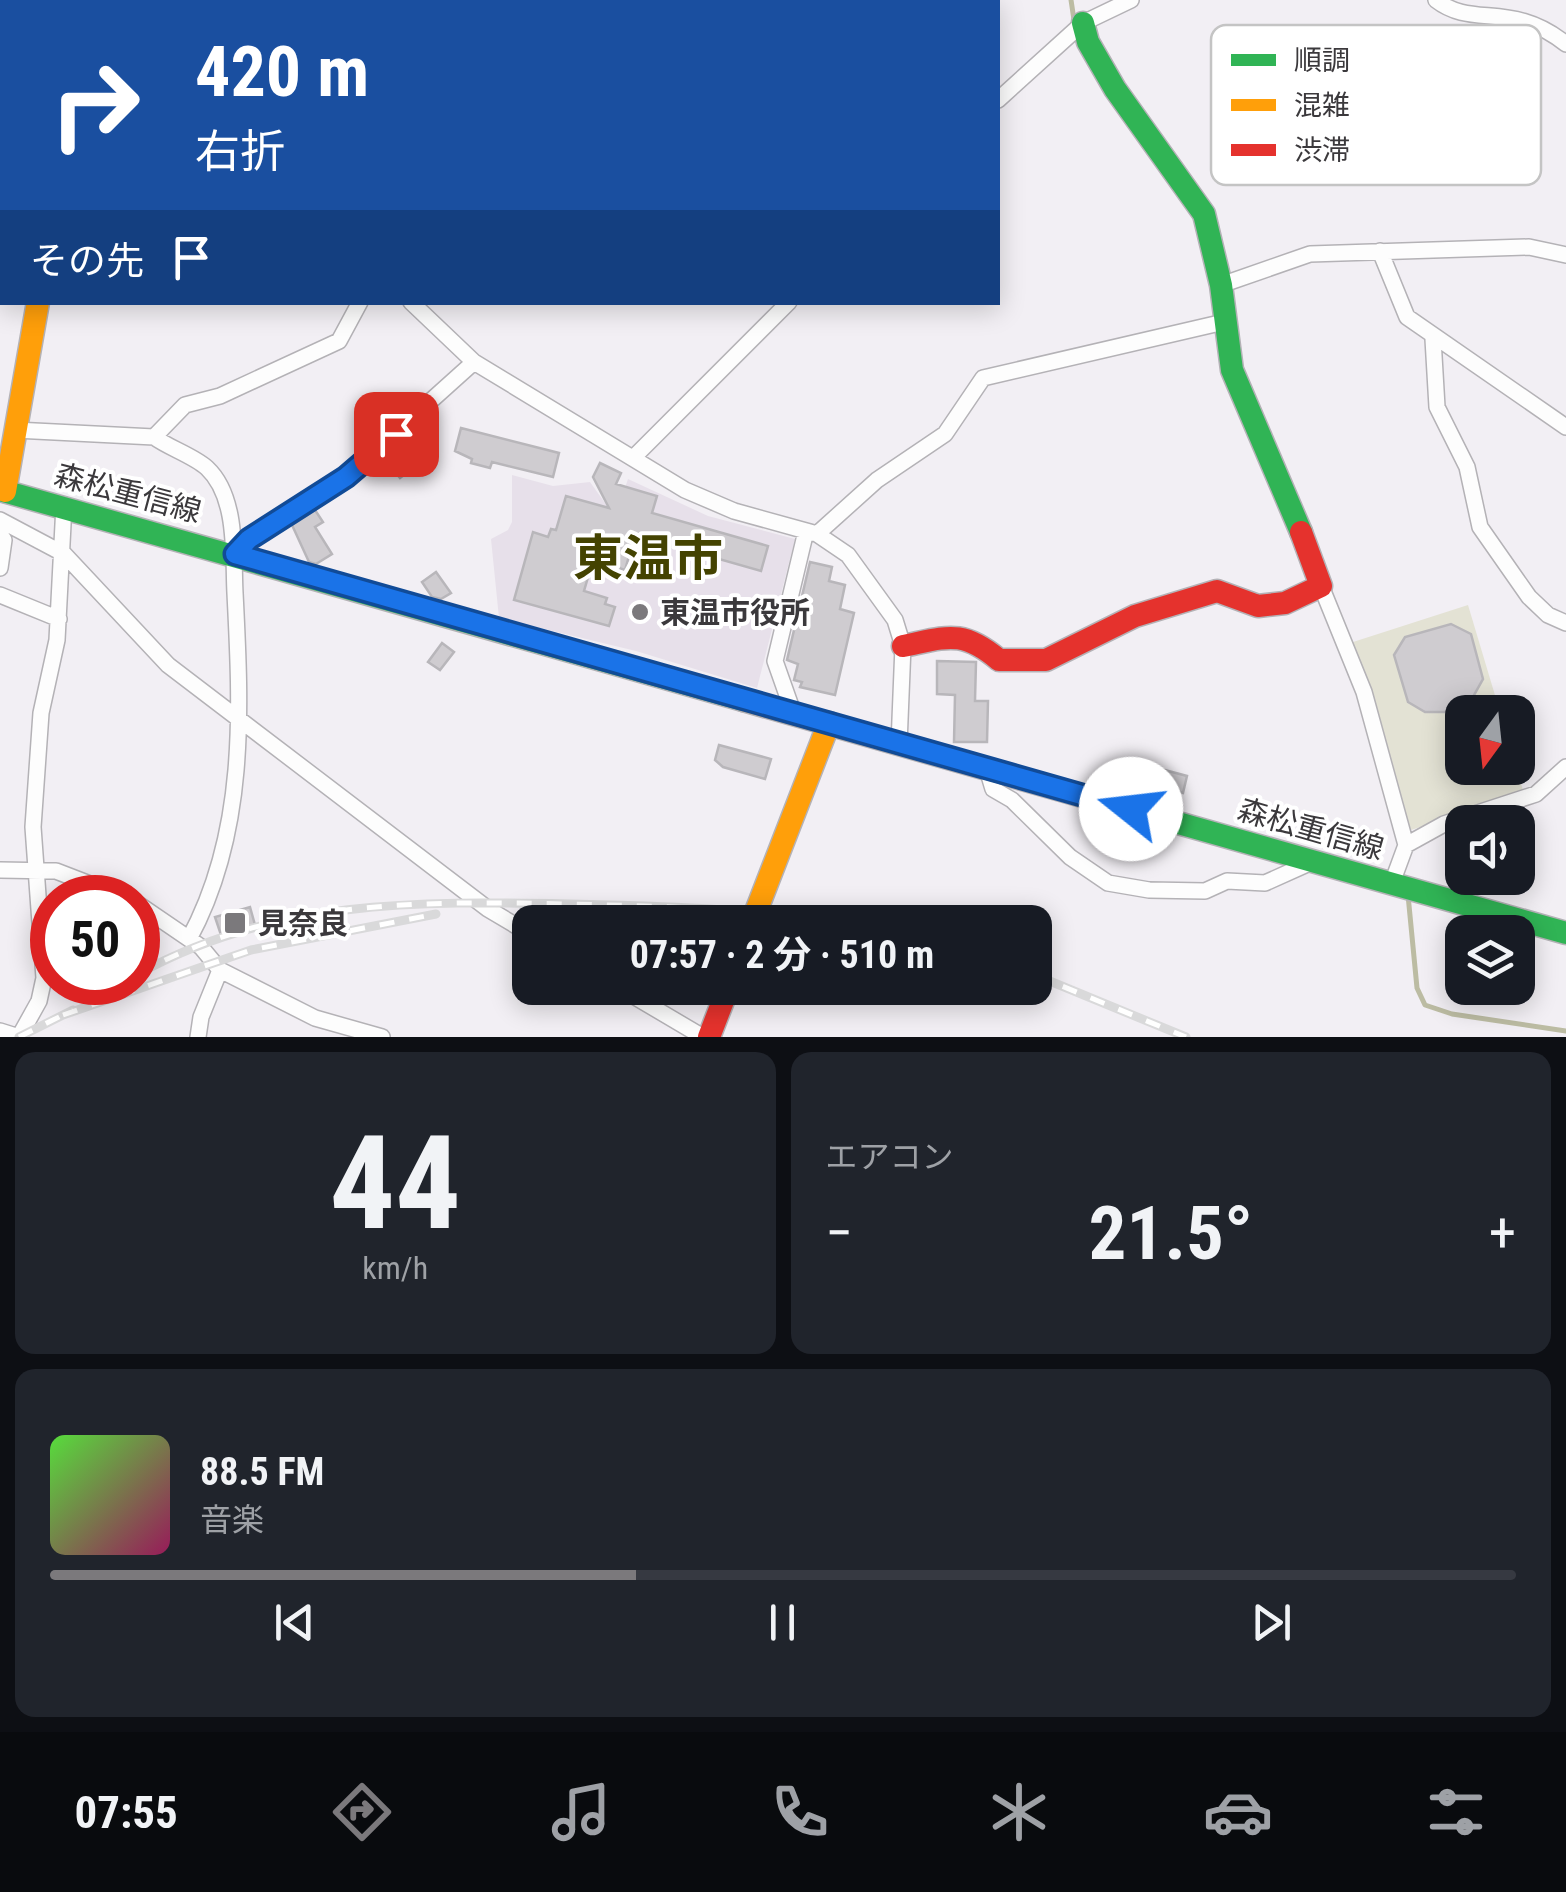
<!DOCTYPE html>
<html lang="ja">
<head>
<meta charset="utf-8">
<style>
  :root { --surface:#171b24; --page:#20242c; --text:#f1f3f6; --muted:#9ea1a6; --line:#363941; --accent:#7b797c }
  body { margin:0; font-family:"Roboto Condensed","Noto Sans JP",sans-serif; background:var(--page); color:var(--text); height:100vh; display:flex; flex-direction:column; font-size:38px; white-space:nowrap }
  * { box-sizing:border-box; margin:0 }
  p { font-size:32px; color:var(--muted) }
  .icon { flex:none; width:55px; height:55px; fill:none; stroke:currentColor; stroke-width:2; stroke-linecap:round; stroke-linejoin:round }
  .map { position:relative; height:1037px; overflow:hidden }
  .details { display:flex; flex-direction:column; gap:15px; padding:15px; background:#0d0f14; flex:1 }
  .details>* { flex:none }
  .top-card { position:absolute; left:0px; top:0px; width:1000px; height:305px; box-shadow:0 5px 25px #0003; background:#1a4fa0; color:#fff; overflow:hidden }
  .needle { width:65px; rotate:195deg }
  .fabs { position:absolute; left:1445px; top:695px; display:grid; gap:20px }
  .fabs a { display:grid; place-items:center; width:90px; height:90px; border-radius:20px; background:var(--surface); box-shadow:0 5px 25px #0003; font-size:50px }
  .speed { position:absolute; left:30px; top:875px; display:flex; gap:20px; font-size:50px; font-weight:700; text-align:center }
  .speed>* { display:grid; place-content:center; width:130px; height:130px; border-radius:50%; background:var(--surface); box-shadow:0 5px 25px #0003; line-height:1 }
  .speed .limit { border:15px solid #d22; background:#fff; color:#111 }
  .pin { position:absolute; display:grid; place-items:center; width:85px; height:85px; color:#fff; margin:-42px; border-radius:20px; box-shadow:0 5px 15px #0006 }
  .me { position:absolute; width:110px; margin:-55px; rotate:286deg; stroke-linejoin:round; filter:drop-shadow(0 0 8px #0008) }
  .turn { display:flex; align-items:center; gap:35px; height:210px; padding:0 30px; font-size:45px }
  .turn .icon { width:130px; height:130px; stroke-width:2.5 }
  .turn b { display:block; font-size:70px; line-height:85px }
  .then { display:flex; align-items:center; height:95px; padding:0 30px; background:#0003; gap:20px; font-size:38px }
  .big { font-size:75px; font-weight:700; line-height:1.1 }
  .details .widget { flex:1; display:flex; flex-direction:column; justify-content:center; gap:15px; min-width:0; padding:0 35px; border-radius:20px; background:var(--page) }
  .details .dial { align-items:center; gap:0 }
  .dial b { font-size:130px; line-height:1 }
  .song { display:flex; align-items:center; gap:30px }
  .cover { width:120px; height:120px; border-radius:15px; background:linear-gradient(135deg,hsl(110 70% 55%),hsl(330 70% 35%)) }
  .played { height:10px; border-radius:5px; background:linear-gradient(90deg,var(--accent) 40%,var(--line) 40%) }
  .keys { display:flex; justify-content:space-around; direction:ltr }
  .heat { display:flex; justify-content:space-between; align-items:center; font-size:55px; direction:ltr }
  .details .tiles { flex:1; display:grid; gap:15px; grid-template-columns:1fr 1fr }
  .widget:last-child { grid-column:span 2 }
  .trip { position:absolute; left:512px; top:905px; width:540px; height:100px; border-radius:20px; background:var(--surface); box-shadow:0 5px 25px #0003; font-weight:700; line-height:100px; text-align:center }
  .tabs { display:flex; height:160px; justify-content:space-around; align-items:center; background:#090b0e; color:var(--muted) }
  .tabs .icon { width:70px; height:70px }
  .tabs .current { color:var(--accent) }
  .tabs b { font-size:45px; color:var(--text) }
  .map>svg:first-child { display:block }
  .built { fill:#e7e0ea }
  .green { fill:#e3e2d4 }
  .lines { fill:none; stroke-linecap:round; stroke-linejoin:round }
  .stream { stroke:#bcbca3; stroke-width:5 }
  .building { fill:#cfccd0; stroke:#b8b6ba; stroke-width:2.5 }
  .street-casing { stroke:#b4b2b6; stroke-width:18 }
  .fast-casing { stroke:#b4b2b6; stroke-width:25 }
  .slow-casing { stroke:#b4b2b6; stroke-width:25 }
  .jam-casing { stroke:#b4b2b6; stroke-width:25 }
  .street { stroke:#fdfdfd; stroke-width:15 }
  .fast { stroke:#30b455; stroke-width:22 }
  .slow { stroke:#ff9f0a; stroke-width:22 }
  .jam { stroke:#e5322d; stroke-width:22 }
  .rail-casing { stroke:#d9d9da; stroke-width:9 }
  .rail { stroke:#fff; stroke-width:5; stroke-dasharray:15; stroke-linecap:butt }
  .route-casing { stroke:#114b97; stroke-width:25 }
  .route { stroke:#1a73e8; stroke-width:18 }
  .poi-dot { fill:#7b797c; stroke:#fff; stroke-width:4 }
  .labels { text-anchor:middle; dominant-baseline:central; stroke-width:8; stroke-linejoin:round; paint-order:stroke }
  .street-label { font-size:30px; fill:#3b393c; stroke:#fff }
  .poi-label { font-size:30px; font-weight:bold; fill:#3b393c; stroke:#fff; text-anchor:start }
  .town-label { font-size:50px; font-weight:bold; fill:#444301; stroke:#fff }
  .key { fill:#fff; stroke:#c4c4c4; stroke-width:2.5 }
  .key-label { font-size:28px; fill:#3b393c }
</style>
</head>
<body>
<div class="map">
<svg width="1566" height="1037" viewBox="0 0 1566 1037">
  <rect width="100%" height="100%" fill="#f2eff4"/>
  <path class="built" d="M512,475L553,486L590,482L615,517L628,479L708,516L795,539L757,688L636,651L499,618L491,539L508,530L512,522Z"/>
  <path class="green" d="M1468,605L1500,712H1462V768H1516L1524,793L1408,831L1350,643Z"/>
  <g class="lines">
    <path class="stream" d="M1071,0L1074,20
      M1408,895L1417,988L1425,1005L1452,1014L1566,1031"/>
  </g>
  <path class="building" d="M461,428L559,453L553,477L492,462L490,468L471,463L472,459L455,451Z
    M396,447L413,468L400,478L384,458Z
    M600,463L621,473L616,484L657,496L652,513L768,546L761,571L635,535L625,570L616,567L614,574L591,567L584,591L607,598L605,604L615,607L609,626L514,600L533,532L548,537L551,529L556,530L566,496L609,508L593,477Z
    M315,510L323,522L315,527L332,554L316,564L309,562L292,525Z
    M810,562L832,567L829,581L845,585L840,609L854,613L835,695L800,687L802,682L794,680L798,664L787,660Z
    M436,572L451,593L441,599L432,597L422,582Z
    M1451,624L1471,634L1483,679L1473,697L1478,712H1462L1460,747L1449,712H1425L1408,702L1394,655L1405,637Z
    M442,643L454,652L440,670L428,662Z
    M937,661L976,662L975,701H988L987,742H954L955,695L937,694Z
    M719,745L771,759L765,779L723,767L715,760Z
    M1161,769L1187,776L1183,793L1156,786Z
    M250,907L255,925L221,935L215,917Z"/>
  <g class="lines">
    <defs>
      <path id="street" d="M368,0L371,2
        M1436,0C1473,29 1511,0 1566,44
        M432,2L433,0
        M0,54L2,56
        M998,100L1083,23L1131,0
        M0,164L2,165
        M1380,251L1407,317L1566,427
        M1221,285L1310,254L1529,247L1566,255
        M411,302L474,362L685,490L734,511L817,534L848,555L895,620L903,646L899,744
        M1433,339L1437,407L1467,467L1480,527L1529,597L1548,615L1566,623
        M15,430L154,437L185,405L220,396L339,341L360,302
        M154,437C169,448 194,456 207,468C238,497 233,556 235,593C241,711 247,832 189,939
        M633,458L789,302
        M0,520L64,554L168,665L488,909L530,934
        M0,534L4,540L0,568
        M817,534L877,480L945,434L983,378L1224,322
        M235,554L249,539L346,477L474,362
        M1321,586L1364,692L1406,845
        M0,595L59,619
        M793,712L775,661L806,531
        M987,769L993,789L1012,800L1070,857L1108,883L1149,890L1205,891L1227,881L1265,883L1314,861
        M0,870L56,871L126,898
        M1392,883L1406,845L1444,824L1536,794L1566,767
        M138,904L201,947L220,970L315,1018L382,1037
        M620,988L703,1037
        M0,1031L19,1037
        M19,1037L39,1001L44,978L33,827L41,713L57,640L64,505
        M198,1037L201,1017L220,970"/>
      <path id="fast" d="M1083,23L1088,42L1115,89L1204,214L1221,285L1232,370L1301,532
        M0,490L743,700
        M1164,819L1566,933"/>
      <path id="slow" d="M5,491L38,302
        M743,700L1164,819
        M752,922L829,723"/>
      <path id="jam" d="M112,2L113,0
        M903,646C948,637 962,629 999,660H1046L1135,616L1217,591L1258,606L1285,603L1321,586L1301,532
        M709,1037L728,988"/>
    </defs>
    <use href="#street" class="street-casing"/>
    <use href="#fast" class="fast-casing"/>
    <use href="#slow" class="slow-casing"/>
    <use href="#jam" class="jam-casing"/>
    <use href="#street" class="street"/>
    <use href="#fast" class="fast"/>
    <use href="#slow" class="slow"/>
    <use href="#jam" class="jam"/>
    <defs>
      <path id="rail" d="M138,974C274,899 418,901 568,904C658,906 745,908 834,922
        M1035,975L1186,1037
        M63,1015L251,950L436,914
        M19,1037L73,1010"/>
    </defs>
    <use href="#rail" class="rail-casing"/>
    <use href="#rail" class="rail"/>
  </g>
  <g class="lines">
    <defs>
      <path id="route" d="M396,434L346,477L249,539L235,554L1131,809"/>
    </defs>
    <use href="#route" class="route-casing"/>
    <use href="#route" class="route"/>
  </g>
  <g class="poi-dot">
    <circle cx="640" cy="612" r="10"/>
    <rect x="223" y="911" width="24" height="24" rx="5"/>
  </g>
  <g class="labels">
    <g class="street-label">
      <text transform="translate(128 493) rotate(15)">森松重信線</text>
      <text transform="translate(1311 829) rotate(16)">森松重信線</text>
    </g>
    <g class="poi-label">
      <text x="660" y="612">東温市役所</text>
      <text x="258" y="923">見奈良</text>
    </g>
    <g class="town-label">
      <text x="648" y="559">東温市</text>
    </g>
  </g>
  <rect x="1211" y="25" width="330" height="160" rx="15" class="key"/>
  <rect x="1231" y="54" width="45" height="12" fill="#30b455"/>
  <rect x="1231" y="99" width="45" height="12" fill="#ff9f0a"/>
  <rect x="1231" y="144" width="45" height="12" fill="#e5322d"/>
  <g class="key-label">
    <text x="1294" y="70">順調</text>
    <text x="1294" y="115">混雑</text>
    <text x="1294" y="160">渋滞</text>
  </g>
</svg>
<div class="fabs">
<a><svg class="needle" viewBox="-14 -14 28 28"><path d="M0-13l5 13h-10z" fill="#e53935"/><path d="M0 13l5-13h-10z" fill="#9ea1a6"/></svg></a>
<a><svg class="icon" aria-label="sound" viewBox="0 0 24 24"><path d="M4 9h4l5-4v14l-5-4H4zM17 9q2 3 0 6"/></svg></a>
<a><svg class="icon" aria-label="layers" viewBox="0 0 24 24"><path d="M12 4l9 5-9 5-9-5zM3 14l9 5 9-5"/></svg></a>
</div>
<div class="speed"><div class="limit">50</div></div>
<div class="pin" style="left:396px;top:434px;background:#d93025"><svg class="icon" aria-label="arrive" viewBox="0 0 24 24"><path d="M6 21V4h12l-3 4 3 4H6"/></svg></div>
<svg class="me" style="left:1131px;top:809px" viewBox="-20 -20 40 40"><circle r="19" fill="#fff"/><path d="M0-13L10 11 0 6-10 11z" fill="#1a73e8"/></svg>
<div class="trip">07:57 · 2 分 · 510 m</div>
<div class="top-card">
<div class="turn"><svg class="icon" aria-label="right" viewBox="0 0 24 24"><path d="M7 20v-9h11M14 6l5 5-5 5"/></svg><div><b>420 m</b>右折</div></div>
<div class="then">その先<svg class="icon" aria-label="arrive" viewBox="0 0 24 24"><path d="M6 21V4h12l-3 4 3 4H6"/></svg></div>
</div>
</div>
<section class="details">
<div class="tiles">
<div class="widget dial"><b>44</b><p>km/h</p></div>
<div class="widget"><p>エアコン</p>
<div class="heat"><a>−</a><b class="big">21.5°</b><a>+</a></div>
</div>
<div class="widget">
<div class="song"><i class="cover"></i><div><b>88.5 FM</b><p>音楽</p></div></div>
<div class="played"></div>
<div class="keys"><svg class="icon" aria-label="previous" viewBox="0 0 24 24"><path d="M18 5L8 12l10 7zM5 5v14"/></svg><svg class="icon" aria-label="pause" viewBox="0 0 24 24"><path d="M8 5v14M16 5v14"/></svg><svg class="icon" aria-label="next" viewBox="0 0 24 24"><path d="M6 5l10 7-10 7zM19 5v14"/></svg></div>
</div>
</div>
</section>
<nav class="tabs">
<b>07:55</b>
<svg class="icon current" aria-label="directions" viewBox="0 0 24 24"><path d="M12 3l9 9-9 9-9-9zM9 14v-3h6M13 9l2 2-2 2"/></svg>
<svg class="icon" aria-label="music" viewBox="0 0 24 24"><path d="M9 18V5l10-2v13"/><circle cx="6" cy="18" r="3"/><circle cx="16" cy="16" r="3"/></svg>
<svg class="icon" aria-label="phone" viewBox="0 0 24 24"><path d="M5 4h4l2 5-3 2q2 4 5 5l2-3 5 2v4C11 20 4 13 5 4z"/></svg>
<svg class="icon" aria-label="climate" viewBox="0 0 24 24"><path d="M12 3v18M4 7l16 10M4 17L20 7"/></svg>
<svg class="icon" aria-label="car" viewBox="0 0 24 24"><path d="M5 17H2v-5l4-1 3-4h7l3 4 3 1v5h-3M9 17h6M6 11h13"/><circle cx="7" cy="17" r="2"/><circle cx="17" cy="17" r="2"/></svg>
<svg class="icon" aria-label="filters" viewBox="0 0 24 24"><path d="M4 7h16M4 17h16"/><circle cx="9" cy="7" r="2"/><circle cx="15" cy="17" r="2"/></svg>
</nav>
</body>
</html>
